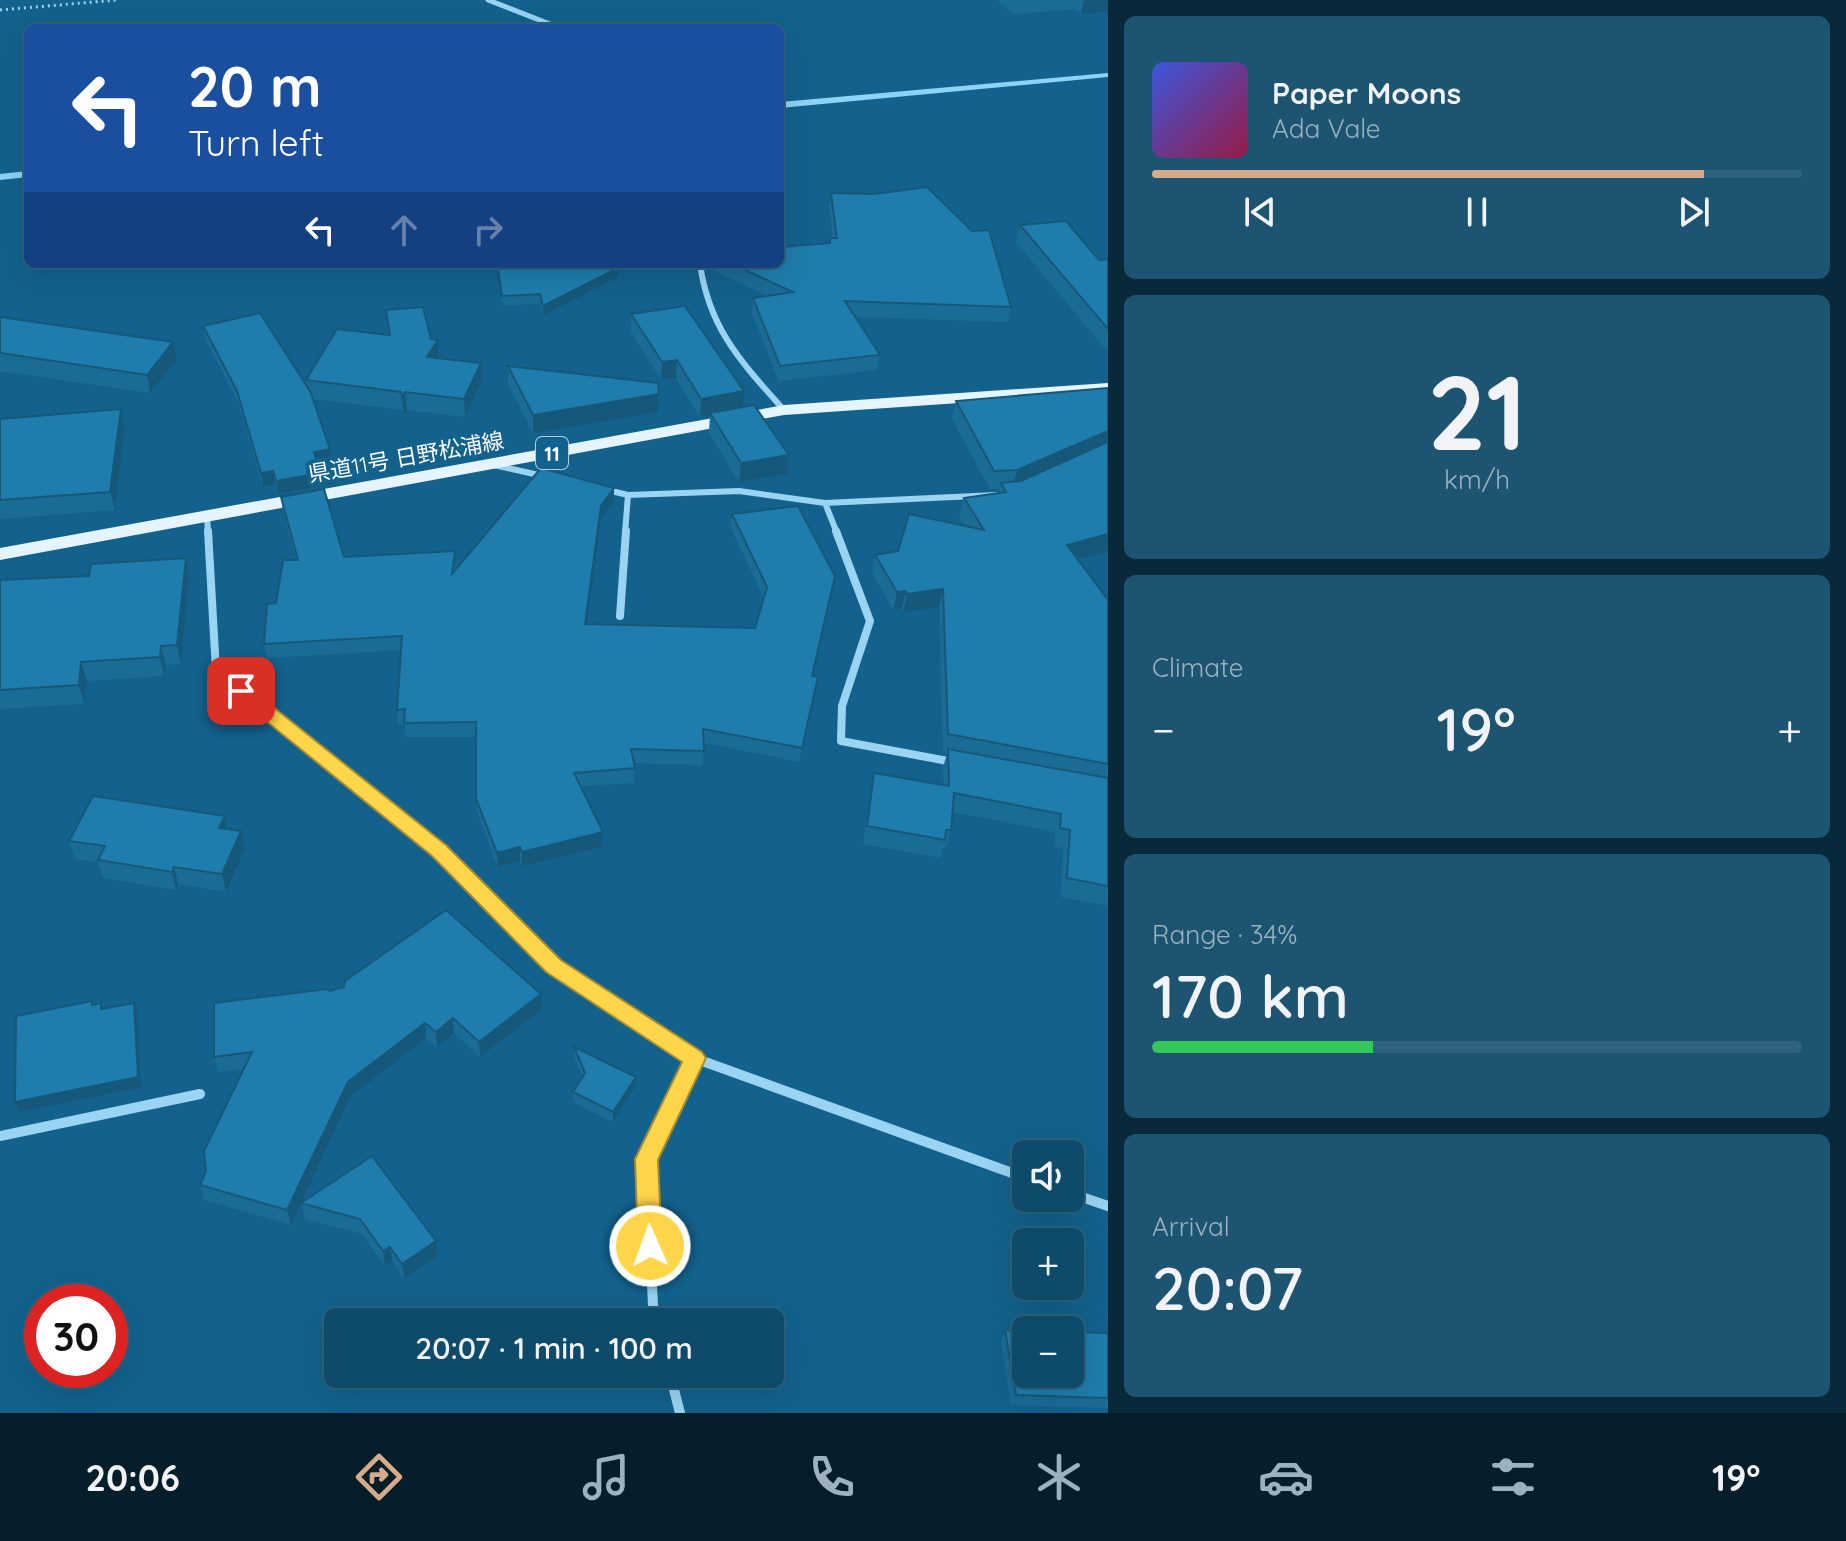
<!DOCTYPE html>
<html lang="en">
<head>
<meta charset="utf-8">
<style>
  :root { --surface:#0e4a6a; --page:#1c5472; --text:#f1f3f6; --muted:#9bb3c1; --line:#2e627e; --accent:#d6ab8b }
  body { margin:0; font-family:Quicksand,"Noto Sans JP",sans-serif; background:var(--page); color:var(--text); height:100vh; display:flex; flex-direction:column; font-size:30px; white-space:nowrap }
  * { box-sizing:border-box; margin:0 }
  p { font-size:26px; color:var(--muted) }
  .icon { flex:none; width:44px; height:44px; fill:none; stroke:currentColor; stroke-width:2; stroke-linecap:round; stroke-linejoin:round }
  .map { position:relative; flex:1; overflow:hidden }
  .details { display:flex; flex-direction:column; gap:16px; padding:16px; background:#08293a; width:738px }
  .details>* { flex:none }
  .top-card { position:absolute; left:24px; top:24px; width:760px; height:244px; border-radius:12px; box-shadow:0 8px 32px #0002,0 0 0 2px var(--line); background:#1a4fa0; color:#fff; overflow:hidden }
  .tools { position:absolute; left:1012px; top:1140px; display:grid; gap:16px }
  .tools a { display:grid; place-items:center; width:72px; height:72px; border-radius:12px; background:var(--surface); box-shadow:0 8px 32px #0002,0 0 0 2px var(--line); font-size:40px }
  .speed { position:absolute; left:24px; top:1284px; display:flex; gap:16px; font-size:40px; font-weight:700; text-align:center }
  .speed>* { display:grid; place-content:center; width:104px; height:104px; border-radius:50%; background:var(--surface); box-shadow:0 8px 32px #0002,0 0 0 2px var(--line); line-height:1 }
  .speed .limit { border:12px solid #d22; background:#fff; color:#111 }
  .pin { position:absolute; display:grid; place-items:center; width:68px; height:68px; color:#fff; margin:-34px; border-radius:16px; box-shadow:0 4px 12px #0006 }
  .me { position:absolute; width:88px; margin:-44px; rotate:358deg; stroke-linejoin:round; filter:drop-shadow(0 0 6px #0008) }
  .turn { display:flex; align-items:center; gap:28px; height:168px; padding:0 32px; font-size:36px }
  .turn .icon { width:104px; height:104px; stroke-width:2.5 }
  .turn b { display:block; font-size:56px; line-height:68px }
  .lanes { display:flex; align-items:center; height:76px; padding:0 32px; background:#0003; justify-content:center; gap:40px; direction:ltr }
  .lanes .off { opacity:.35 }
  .big { font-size:60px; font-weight:600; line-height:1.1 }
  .details .card { flex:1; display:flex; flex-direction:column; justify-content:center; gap:12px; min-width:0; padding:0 28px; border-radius:12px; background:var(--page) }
  .details .dial { align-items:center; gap:0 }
  .dial b { font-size:104px; line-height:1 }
  .song { display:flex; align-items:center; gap:24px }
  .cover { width:96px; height:96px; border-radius:12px; background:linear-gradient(135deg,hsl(230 70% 55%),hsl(340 70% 35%)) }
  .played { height:8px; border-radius:4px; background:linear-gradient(90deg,var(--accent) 85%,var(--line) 85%) }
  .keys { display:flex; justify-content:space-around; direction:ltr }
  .heat { display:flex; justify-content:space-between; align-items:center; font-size:44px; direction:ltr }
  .charge { height:12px; border-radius:6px; background:linear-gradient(90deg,#34c759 34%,var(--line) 0) }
  .trip { position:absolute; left:324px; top:1308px; width:460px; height:80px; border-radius:12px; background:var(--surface); box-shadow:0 8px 32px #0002,0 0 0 2px var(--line); font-weight:600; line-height:80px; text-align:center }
  .tab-bar { display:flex; height:128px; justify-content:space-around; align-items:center; background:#061e2a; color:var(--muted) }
  .tab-bar .icon { width:56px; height:56px }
  .tab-bar .current { color:var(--accent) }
  .tab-bar b { font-size:36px; color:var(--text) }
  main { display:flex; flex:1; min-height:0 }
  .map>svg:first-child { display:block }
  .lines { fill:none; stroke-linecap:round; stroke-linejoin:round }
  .stream { fill:#8cd3f5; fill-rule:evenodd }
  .path { stroke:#9ad4f2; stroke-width:3; stroke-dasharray:2 4; stroke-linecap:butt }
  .minor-far3 { stroke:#9ad4f2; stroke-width:5 }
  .minor-far2 { stroke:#9ad4f2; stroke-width:6 }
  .minor-far1 { stroke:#9ad4f2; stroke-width:8 }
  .minor { stroke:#9ad4f2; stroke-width:10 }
  .primary { fill:#e5f5ff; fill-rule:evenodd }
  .wall { fill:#1b6c95 }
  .shaded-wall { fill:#165879 }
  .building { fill:#1f7dad; stroke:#165879; stroke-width:2 }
  .route { fill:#ffd54a; stroke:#a68a30; stroke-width:2 }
  .labels { text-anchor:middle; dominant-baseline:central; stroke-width:8; stroke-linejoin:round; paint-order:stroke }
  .shield { fill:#12628d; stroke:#b8d0dd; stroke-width:2 }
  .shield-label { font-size:20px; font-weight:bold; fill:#fff }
  .street-label { font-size:22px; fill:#fff; stroke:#12628d }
</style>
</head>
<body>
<main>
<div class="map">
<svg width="1108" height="1413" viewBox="0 0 1108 1413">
  <rect width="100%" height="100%" fill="#12628d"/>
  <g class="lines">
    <path class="stream" d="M1108,73V77L780,108V102Z
      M28,171V177L0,180V174Z"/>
    <path class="path" d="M0,10L117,0"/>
    <path class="minor-far3" d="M488,0L560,28"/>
    <path class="minor-far2" d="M700,264C709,329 742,363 784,410
      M494,465L543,476
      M607,490L628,495L739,491L825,503L996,495
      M825,503L837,533
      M207,515L208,533
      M625,533L628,495"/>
    <path class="minor-far1" d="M208,531L216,671L439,850L507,919
      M836,531L870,621L842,706L841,741L953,762
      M620,616L626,531"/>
    <path class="minor" d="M505,917L554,966L694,1058L1026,1178
      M0,1136L200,1094
      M1070,1193L1108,1206
      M657,1322L653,1305L646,1159L694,1058
      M670,1374L680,1413"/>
    <path class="primary" d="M1108,383V393L784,415L0,560V548L784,405Z"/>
  </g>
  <path class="wall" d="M997,0H1108L1081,14L1075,9L1013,14Z
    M831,193L1011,307L1008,322L855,317L880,355L877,370L779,381L752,313L753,298L768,296L708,268V264H780L829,243L830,238H833L829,207Z
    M1020,225L1099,260L1108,259V352L1016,242Z
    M496,264H617L618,277L543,315L540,303L503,306Z
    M386,310L431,339L438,358L482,381L465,417L407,410L404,415L403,410L312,399L330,449L332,463L317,465L321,486L278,494L275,484L263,487L239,404L205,339L203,326L307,387L306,380L388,335Z
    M631,314L744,391L743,407L789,455L787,474L739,482L709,432L710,415L700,417L676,378L661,380L631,332Z
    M0,317L177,360L150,393L0,371Z
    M508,366L659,394L658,412L533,433L508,384Z
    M1108,388V551L1078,559L1108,600V906L1061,897L1063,848L1054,846L1055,832L952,812L951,830L946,848H943L941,858L863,844L874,773L944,785L943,767L947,754L943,753L939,607L903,612L902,609L893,610L872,573L875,555L898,551L966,526L959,517L964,498L998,494L999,489H990L952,419L956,401Z
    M121,409L125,427L115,510L0,519V419Z
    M614,488V502L601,520L587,624L755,628L764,598L731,528L732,514L835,576L813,676L818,677L816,692L799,762L704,743L703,765L634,763V783L581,786L603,832L602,847L522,866L520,861L498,867L477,812L476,737H406L404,724H398L397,710L401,650L267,658L264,644L276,603L296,560L283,511L281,497L344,557L456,565L455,570Z
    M186,558L189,576L181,664L166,665L164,676L87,681L84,704L0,709V578L1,580L89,576Z
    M225,816L228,829L245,849L226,892L178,884L176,890L103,878L98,862L75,859L69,841Z
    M330,991L541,1010L480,1057L454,1033L437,1047L426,1038L350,1097L291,1225L204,1200L200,1185L206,1171L244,1069L218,1072L214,1057Z
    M574,1047L635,1087L613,1122L573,1102V1092L582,1077L574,1056Z
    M372,1156L436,1241L437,1257L404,1279L393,1262L385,1266L362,1234L305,1219L301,1203Z
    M1005,1330L1108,1333V1408L1011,1405L1001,1341Z"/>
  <path class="shaded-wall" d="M1084,0H1108V11L1081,14Z
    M618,268V277L543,315V306Z
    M438,340L439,358L427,357Z
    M173,342L177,360L150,393L147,375Z
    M677,360L676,378L661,380L662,362Z
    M481,363L482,381L465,417L464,399Z
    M744,391L743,410L710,413V415L700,417L701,399Z
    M405,392L407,410L404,415L402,397Z
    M659,394L658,412L533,433V415Z
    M121,409L125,427L115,510L110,492Z
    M1108,431V442L1013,488L1017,470Z
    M330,449L332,463L315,466L314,452Z
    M789,455L787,474L739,482L741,463Z
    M273,471L275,484L263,487L261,473Z
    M320,473L321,486L278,494L276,481Z
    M614,488V502L601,520L585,638V624L601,506Z
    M1108,534V551L1062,563L1067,545Z
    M186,558L189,576L181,664L177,645Z
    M835,576L832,590L810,691L812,676Z
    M943,589L939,607L903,612L907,594Z
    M906,591L902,609L893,610L897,592Z
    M161,646L166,665L164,676L160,657Z
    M81,662L87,681L84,704L79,685Z
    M818,677L816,692L799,762L802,748Z
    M225,816L228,833L219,828Z
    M241,831L245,849L226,892L222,874Z
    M603,832L602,847L522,866V852Z
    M520,847V861L498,867L497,853Z
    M174,867L178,884L176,890L172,872Z
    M541,994V1010L480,1057L479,1042Z
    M134,1003L137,1013L141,1087L19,1112L15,1102Z
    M453,1018L454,1033L437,1047L436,1032Z
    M425,1023L426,1038L350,1097L291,1225L287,1210L348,1082Z
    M636,1077L635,1087L613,1122V1112Z
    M436,1241L437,1257L404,1279L402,1264Z
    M390,1247L393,1262L385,1266L383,1251Z"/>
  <path class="building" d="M927,187L972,231L989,230L1011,307L845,301L880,355L780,366L753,298L793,292L732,264H780V247L830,243V238H837L831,193L874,194Z
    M1066,221L1099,260L1108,259V329L1020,225Z
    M497,264H617L618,268L543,306L540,294L502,296Z
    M685,306L744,391L701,399L677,360L662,362L631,314Z
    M423,307L431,339L438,340L427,357L481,363L464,399L405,392L402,397L401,392L306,380L337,329L390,335L386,310Z
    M260,313L310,391L330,449L314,452L320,473L276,481L273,471L261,473L237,391L203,326Z
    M0,317L173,342L147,375L0,353Z
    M508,366L658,383L659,394L533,415Z
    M1108,388V431L1017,470L994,471L956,401Z
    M754,405L789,455L741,463L710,413Z
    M121,409L110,492L0,500V419Z
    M1108,442V534L1067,545L1108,600V764L948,734L943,589L907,594L906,591L897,592L875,555L898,551L909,514L984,530L964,498L1006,492L1001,483L1021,481Z
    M541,468L614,488L601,506L585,624L755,628L767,587L732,514L798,506L835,576L812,676L818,677L802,748L703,729L704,751L631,749L635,768L574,773L603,832L522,852L520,847L497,853L476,798V722L404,723L405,709L397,710L402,636L264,644L267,604L276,603L283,560H298L281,497L324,489L344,557L455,551L452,574Z
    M186,558L177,645L161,646L160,657L81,662L79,685L0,690V580L89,576L91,564Z
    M948,749L1108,778V886L1067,878L1070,830L1060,828L1061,814L954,793L951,830H946L945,840L867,826L874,773L949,786Z
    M93,796L225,816L219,828L241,831L222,874L174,867L172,872L98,860L105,846L69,841Z
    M446,910L541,994L479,1042L453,1018L436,1032L425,1023L348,1082L287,1210L200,1185L206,1171L204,1151L252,1052L214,1057V1003L327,989L330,991L344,987L345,981Z
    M92,1001V1005L101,1003V1009L134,1003L138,1077L15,1102L16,1016Z
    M574,1047L636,1077L613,1112L573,1092L585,1073Z
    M372,1156L436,1241L402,1264L390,1247L383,1251L360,1219L301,1203Z
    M1005,1330L1026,1331V1374H1070V1332L1108,1333V1398L1016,1395Z"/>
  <path class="route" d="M241,684L247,686L446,845L561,960L702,1052L706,1058L658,1160L662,1246L659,1255L650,1258L641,1255L638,1246L635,1159L682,1062L546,972L432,856L234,695L232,691Z"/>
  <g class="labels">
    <rect class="shield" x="536" y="437" width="32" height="32" rx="6"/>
    <g class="shield-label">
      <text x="552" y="453">11</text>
    </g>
    <g class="street-label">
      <text transform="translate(406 457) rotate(-10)">県道11号 日野松浦線</text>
    </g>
  </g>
</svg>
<div class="tools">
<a><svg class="icon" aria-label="sound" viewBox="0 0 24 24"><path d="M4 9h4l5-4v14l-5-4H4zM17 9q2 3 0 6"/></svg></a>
<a>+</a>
<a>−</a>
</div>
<div class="speed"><div class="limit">30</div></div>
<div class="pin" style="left:241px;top:691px;background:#d93025"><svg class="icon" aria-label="arrive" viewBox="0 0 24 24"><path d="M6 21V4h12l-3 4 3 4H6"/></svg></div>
<svg class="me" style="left:650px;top:1246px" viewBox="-20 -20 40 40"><circle r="17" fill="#ffd54a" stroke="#fff" stroke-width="3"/><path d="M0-11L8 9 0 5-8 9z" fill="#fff"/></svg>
<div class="trip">20:07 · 1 min · 100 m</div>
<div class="top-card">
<div class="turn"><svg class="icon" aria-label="left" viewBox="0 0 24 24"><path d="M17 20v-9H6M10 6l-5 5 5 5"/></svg><div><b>20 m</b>Turn left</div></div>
<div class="lanes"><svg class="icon" aria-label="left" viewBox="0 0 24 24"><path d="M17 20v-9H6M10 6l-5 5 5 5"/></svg><svg class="icon off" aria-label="ahead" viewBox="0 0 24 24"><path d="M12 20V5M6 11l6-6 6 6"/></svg><svg class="icon off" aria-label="right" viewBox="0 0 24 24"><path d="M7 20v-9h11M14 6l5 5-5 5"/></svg></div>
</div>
</div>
<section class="details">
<div class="card">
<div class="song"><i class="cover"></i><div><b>Paper Moons</b><p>Ada Vale</p></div></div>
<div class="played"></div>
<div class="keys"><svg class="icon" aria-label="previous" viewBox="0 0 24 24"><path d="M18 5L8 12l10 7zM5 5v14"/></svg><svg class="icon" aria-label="pause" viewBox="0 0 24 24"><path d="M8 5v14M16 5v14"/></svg><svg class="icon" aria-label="next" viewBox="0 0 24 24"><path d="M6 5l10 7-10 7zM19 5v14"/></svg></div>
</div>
<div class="card dial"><b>21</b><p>km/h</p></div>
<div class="card"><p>Climate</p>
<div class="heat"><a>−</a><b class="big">19°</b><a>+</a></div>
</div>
<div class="card"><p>Range · 34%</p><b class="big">170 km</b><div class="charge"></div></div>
<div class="card"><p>Arrival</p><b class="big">20:07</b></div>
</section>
</main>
<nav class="tab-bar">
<b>20:06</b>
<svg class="icon current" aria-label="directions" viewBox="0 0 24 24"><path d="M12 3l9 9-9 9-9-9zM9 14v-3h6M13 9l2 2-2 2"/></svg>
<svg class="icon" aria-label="music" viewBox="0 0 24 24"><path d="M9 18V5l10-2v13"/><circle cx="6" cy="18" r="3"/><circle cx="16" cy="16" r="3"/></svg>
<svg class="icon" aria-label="phone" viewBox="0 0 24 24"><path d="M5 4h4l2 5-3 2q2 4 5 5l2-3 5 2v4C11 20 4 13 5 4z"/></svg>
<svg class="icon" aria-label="climate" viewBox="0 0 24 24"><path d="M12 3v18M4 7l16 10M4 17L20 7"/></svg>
<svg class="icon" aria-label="car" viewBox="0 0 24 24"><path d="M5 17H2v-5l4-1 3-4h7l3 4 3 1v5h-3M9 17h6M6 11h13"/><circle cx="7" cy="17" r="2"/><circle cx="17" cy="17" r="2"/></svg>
<svg class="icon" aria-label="filters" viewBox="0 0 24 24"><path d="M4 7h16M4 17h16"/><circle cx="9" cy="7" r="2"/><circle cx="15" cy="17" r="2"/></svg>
<b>19°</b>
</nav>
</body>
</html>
